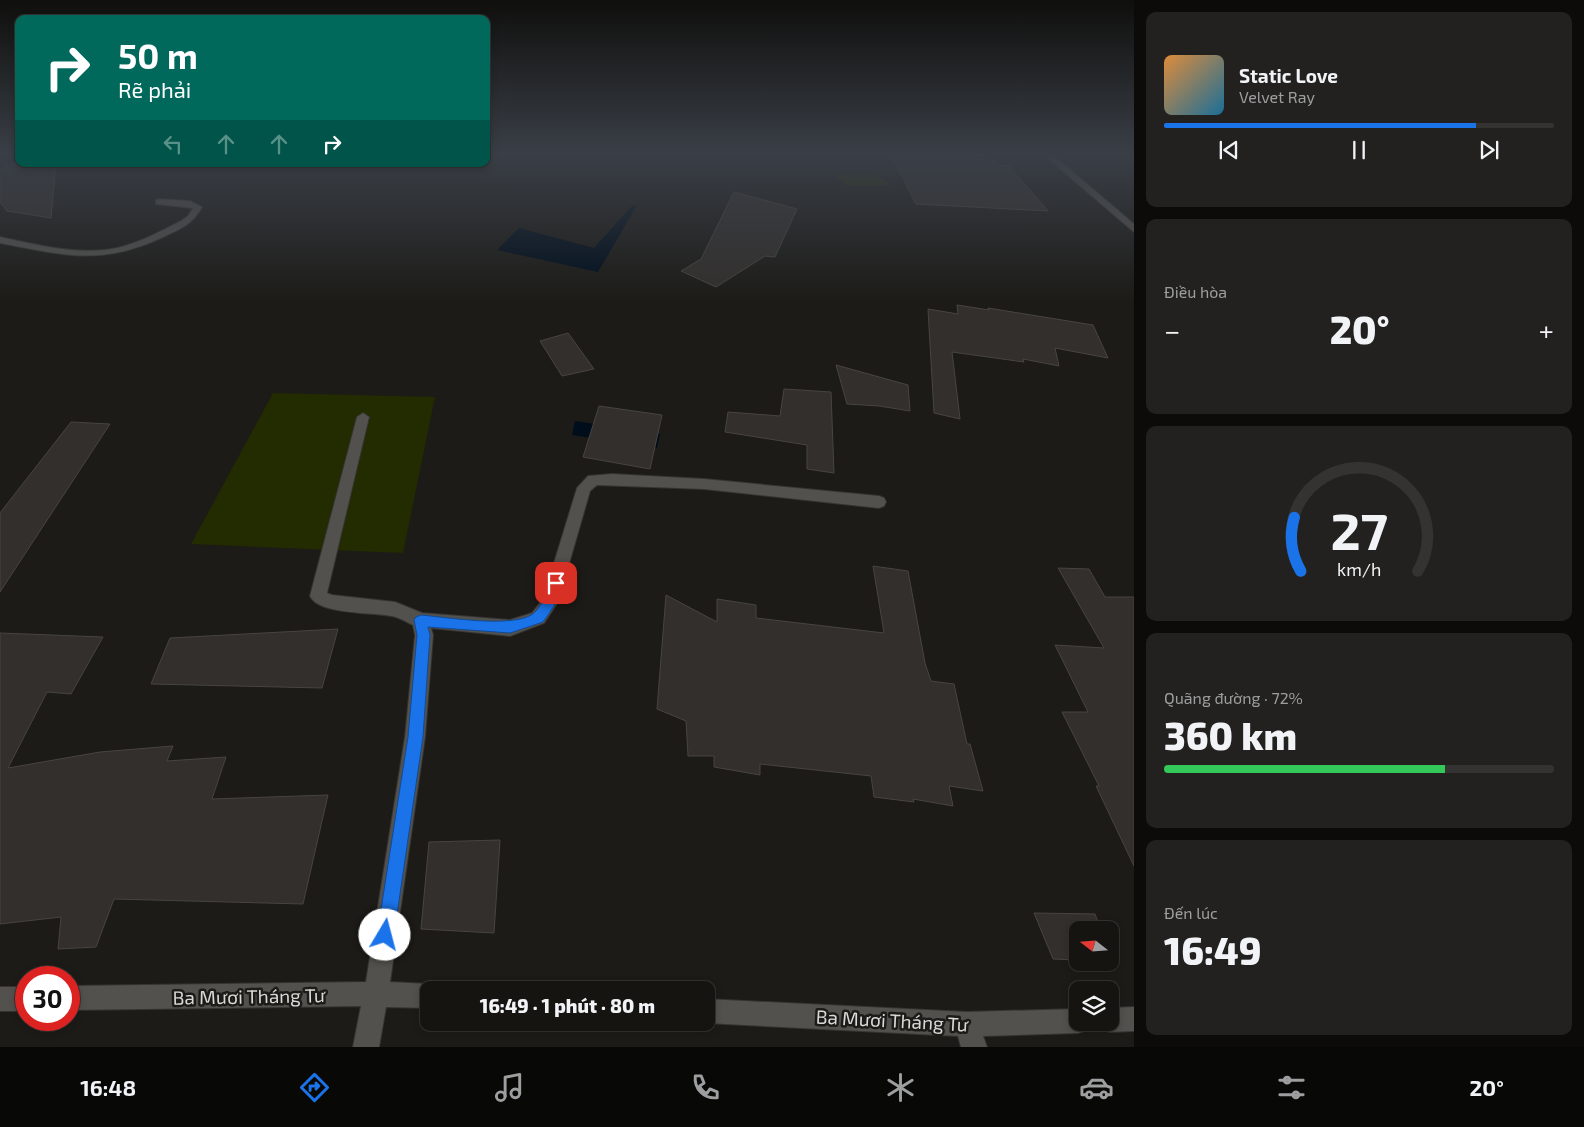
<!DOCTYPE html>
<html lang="vi">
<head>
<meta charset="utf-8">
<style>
  :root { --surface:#151411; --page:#22211f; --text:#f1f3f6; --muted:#9d9e9f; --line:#343331; --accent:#1a73e8 }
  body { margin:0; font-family:"Exo 2",sans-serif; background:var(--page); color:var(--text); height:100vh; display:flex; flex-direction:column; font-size:19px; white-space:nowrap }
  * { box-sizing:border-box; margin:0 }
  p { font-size:16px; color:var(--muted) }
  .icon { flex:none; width:28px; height:28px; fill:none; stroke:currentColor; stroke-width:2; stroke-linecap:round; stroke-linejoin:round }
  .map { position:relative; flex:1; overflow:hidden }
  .sheet { display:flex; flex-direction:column; gap:12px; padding:12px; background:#0c0b09; width:450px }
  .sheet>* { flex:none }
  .guide { position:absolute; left:15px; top:15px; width:475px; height:152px; border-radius:10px; box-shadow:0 2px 8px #0003,0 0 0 1px var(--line); background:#00695c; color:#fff; overflow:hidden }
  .needle { width:32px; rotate:287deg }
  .tools { position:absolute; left:1069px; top:921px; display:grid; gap:10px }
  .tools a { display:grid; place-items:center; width:50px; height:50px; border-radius:10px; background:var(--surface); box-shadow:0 2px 8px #0003,0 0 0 1px var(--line); font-size:25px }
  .speed { position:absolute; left:15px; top:966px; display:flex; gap:10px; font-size:25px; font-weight:700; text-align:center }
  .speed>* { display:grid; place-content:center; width:65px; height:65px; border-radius:50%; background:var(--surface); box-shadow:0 2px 8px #0003,0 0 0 1px var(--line); line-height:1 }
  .speed .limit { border:8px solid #d22; background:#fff; color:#111 }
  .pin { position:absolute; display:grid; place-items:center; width:42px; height:42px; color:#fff; margin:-21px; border-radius:10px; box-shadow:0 2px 8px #0006 }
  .me { position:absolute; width:55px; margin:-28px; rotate:8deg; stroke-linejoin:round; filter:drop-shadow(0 0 4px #0008) }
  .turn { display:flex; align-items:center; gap:18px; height:105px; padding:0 20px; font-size:22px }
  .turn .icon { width:65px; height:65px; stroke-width:2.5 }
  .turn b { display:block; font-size:35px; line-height:42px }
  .lanes { display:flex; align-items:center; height:48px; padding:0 20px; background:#0003; justify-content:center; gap:25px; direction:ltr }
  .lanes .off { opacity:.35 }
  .big { font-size:38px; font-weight:800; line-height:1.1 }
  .sheet .widget { flex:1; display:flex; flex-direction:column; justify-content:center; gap:8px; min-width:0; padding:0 18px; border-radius:10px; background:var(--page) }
  .sheet .dial { align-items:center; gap:0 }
  .dial svg { height:130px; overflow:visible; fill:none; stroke:var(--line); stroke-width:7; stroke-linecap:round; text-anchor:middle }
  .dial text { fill:var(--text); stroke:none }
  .song { display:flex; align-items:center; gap:15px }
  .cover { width:60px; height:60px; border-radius:8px; background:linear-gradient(135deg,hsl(30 70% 55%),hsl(200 70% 35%)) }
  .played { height:5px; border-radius:2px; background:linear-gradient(90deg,var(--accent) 80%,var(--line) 80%) }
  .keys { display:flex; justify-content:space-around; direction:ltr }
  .heat { display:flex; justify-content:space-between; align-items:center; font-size:28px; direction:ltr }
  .charge { height:8px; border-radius:4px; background:linear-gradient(90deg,#34c759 72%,var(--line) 0) }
  .trip { position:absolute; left:420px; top:981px; width:295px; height:50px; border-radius:10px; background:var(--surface); box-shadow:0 2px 8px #0003,0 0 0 1px var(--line); font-weight:800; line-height:50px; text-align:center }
  .menu { display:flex; height:80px; justify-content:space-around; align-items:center; background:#080807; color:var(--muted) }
  .menu .icon { width:35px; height:35px }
  .menu .current { color:var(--accent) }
  .menu b { font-size:22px; color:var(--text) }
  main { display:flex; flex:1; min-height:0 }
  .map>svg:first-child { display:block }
  .green { fill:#232b00 }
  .water { fill:#000e1c }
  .building { fill:#322f2c; stroke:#484541 }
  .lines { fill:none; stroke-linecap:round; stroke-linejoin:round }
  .minor-casing { stroke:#353432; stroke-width:2 }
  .minor { fill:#53514d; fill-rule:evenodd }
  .route { fill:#1a73e8; stroke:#114b97 }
  .labels { text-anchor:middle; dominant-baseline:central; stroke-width:5; stroke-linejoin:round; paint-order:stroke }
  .near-street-label { font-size:19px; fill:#dad9d7; stroke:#1c1b17 }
</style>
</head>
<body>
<main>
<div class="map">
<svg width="1134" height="1047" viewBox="0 0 1134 1047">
  <rect width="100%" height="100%" fill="#1c1b17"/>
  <path class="green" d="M834,175H877L892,185L848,186Z
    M273,393L435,397L403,553L191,544Z"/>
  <path class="water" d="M637,205L598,272L497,250L519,228L594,248L631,207Z
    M575,421L660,434L657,448L572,435Z"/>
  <path class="building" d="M892,156L993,160L997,165L1009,166L1048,211L916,204Z
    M10,164H56L51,218L7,211L0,202V170Z
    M734,192L797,209L775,257L765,256L716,287L681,271L701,259Z
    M957,305L989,310L988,308L1093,325L1108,358L1055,348L1059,366L1023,359L1024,362L952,352L960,419L934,413L928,309L958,314Z
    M568,333L594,369L562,376L540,341Z
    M836,365L908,385L910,411L879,406L847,404Z
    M784,389L831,392L834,473L807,469V445L725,432L728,412L780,416Z
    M599,406L662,415L650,469L583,457Z
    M71,422L110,424L0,592V513Z
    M873,566L908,571L925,663L931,681L954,684L967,744H970L983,791L949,786L953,806L913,799L914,802L874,797L871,776L760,764V775L714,767V756H688L686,721L657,709L666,595L717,622V599L756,605V618L884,633Z
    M1058,568L1089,569L1105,597H1134V866L1096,786H1099L1062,712H1088L1055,645L1104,648Z
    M338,629L322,688L151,684L170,638Z
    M0,633L103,637L71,694L47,692L8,768L100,752L173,746L167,761L226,757L212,799L328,795L303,904L114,899L96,947L58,949L61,917L0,924Z
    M500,840L494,933L421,929L429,842Z
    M1034,913L1095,914L1101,930H1078V960L1053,959Z"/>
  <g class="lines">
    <defs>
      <path id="minor" d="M1044,155H1053L1134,224V232Z
        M159,199L190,201L202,207C191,226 180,229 161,238C100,266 63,255 0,243V237C38,245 79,256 117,248C139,243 161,231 181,221L188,216L193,208L156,204V200Z
        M363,413L369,417L327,593L332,595L395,602L422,613L510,620L532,613L543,599L577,488L588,476L612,474L704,479L879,496L884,498L886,502L884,506L879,508L704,489L597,485L590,491L558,602L544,623L510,636L431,628L433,635L425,737L390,982L429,984L438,987L439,990H429V1008L386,1007L379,1047H353L361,1006L69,1010V986L366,982L405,737L415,635L413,625C406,622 399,617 391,616C372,612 319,615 310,596L357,417Z
        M0,987H26V1011H0Z
        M706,999L967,1012L1078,1009V1022H1090L1087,1030L1078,1033L983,1036L987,1047H961L958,1036L706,1023L704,1022H706Z
        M1134,1007V1031L1110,1032L1101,1029L1099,1022H1110V1008Z"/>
    </defs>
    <use href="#minor" class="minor-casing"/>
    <use href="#minor" class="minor"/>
  </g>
  <linearGradient id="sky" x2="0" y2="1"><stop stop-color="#0f0f0d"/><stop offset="0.51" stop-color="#3a3f47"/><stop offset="1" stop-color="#3a3f47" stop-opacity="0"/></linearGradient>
  <rect width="1134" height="302" fill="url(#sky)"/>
  <path class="route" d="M556,578L560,579L562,583L554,606L543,622L510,633L428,627L430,635L423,737L394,935L392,941L385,943L379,941L377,935L408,737L417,635L414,620L416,617L421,615C445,617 516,629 534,613C544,604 546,591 551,579Z"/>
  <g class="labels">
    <g class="near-street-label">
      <text transform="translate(249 996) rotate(-1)">Ba Mươi Tháng Tư</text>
      <text transform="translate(892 1020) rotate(3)">Ba Mươi Tháng Tư</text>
    </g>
  </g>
</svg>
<div class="tools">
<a><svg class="needle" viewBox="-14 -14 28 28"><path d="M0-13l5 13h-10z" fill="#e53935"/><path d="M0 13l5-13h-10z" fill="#9d9e9f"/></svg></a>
<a><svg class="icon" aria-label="layers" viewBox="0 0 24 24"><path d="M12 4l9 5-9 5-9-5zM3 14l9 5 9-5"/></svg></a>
</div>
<div class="speed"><div class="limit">30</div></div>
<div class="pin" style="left:556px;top:583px;background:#d93025"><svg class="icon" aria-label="arrive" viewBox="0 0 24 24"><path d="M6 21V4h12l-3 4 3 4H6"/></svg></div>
<svg class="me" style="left:385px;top:935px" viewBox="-20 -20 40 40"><circle r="19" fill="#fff"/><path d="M0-13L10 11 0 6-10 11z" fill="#1a73e8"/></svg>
<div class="trip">16:49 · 1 phút · 80 m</div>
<div class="guide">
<div class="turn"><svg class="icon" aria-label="right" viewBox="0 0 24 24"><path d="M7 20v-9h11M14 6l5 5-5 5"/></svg><div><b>50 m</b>Rẽ phải</div></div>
<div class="lanes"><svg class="icon off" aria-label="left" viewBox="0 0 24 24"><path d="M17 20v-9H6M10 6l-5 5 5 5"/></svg><svg class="icon off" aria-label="ahead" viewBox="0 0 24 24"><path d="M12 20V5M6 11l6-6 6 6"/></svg><svg class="icon off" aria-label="ahead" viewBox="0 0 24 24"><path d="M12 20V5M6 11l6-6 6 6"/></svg><svg class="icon" aria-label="right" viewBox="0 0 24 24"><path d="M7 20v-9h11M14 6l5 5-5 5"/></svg></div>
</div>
</div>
<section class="sheet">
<div class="widget">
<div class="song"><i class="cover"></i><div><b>Static Love</b><p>Velvet Ray</p></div></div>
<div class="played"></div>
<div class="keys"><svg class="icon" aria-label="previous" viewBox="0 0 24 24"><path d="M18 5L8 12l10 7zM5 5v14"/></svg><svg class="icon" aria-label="pause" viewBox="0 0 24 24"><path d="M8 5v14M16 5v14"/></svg><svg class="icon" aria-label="next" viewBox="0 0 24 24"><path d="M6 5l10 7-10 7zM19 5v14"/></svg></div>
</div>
<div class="widget"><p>Điều hòa</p>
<div class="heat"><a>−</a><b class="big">20°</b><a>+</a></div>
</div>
<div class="widget dial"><svg viewBox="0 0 100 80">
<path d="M14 69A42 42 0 1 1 86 69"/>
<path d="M14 69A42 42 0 0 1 10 36" stroke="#1a73e8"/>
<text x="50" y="56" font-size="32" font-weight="700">27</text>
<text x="50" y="72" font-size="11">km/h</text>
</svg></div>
<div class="widget"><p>Quãng đường · 72%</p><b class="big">360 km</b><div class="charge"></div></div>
<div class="widget"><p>Đến lúc</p><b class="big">16:49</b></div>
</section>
</main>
<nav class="menu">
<b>16:48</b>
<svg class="icon current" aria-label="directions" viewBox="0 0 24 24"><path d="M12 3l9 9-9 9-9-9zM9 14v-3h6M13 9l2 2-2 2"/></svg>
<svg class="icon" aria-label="music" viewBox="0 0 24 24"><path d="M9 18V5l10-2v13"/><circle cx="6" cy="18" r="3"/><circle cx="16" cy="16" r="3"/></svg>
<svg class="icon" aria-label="phone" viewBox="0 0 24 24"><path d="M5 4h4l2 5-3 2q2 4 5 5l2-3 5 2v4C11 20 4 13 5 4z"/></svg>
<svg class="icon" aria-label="climate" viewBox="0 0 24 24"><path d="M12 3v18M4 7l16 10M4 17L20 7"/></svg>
<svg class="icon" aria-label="car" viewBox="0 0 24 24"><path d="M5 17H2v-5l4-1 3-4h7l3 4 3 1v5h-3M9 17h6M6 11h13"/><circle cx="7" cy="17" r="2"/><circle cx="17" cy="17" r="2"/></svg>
<svg class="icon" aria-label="filters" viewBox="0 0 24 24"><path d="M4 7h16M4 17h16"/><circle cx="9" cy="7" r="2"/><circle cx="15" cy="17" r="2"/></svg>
<b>20°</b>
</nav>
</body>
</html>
